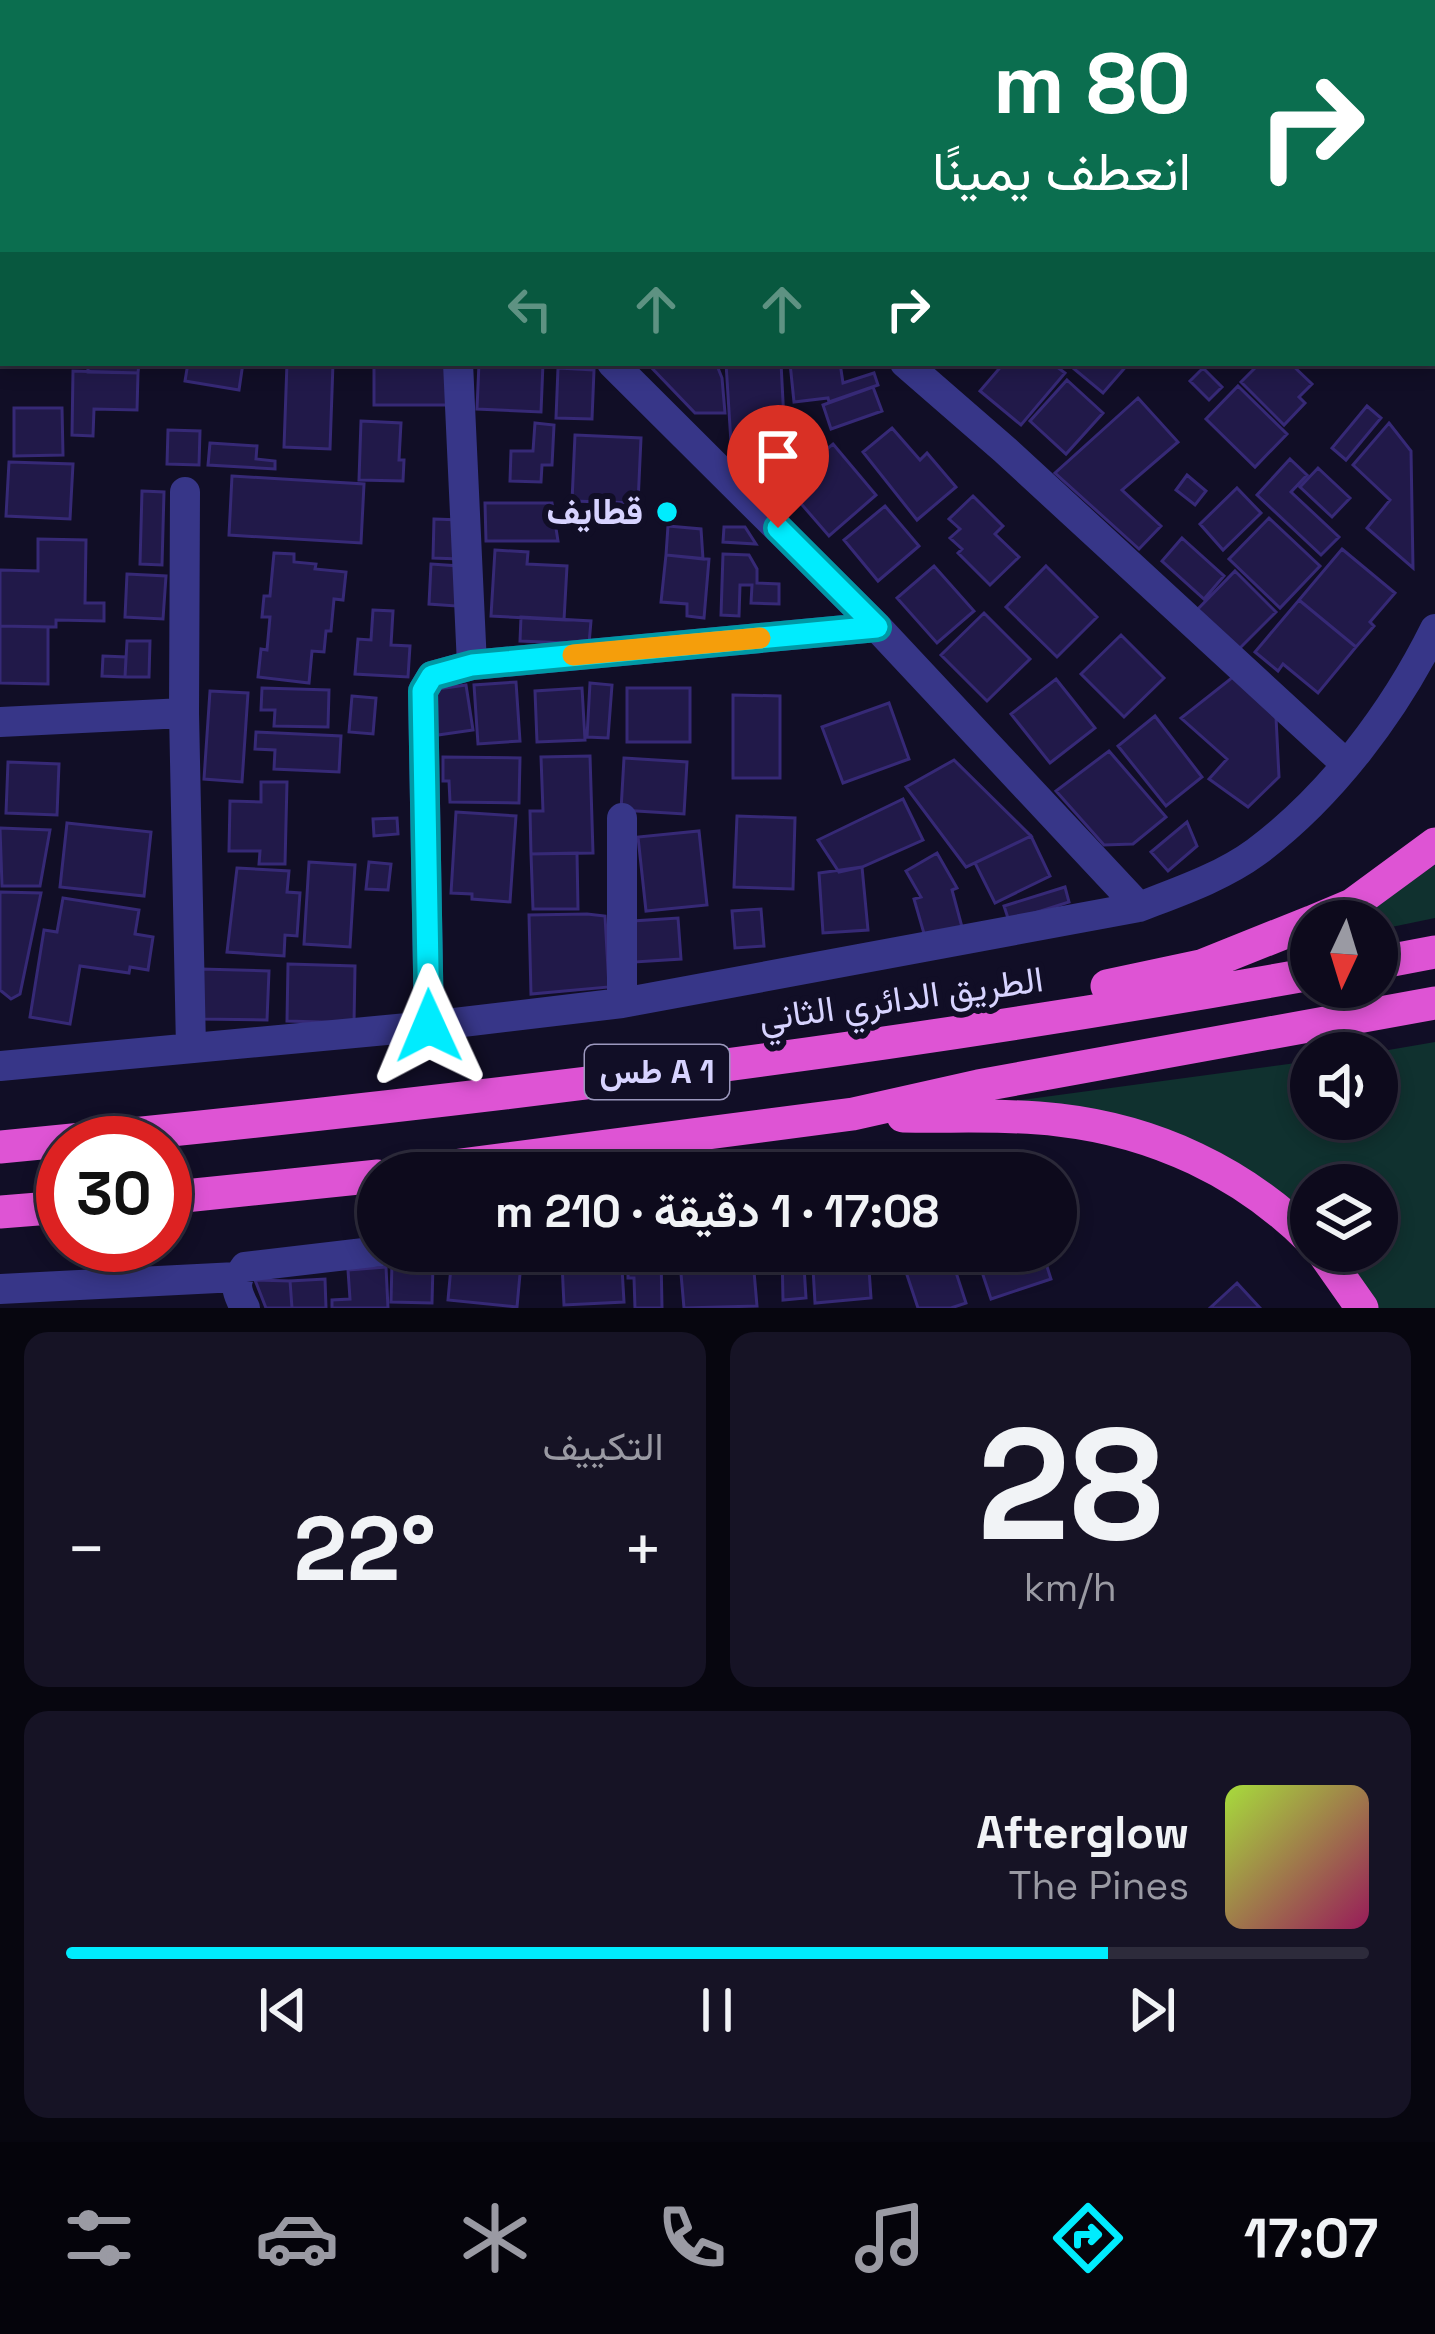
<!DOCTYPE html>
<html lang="ar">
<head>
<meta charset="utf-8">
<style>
  :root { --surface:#0d0a1c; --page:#161325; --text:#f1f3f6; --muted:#9a9aa3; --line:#2d2b3b; --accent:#00ecfe }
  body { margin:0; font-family:"Space Grotesk",Vazirmatn,sans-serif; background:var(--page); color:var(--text); direction:rtl; height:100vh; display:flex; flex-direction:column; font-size:45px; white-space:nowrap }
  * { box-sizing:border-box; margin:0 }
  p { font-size:39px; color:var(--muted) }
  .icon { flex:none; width:66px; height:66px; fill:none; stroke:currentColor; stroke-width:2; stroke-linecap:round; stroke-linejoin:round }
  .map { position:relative; height:1308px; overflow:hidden; direction:ltr }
  .panel { display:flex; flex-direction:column; gap:24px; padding:24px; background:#07060f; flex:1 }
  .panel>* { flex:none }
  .top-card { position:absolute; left:0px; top:0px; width:1437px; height:366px; box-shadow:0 6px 18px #0003,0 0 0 3px var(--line); direction:rtl; background:#0b6e4f; color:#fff; overflow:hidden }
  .needle { width:78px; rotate:184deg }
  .buttons { position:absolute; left:1290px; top:900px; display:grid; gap:24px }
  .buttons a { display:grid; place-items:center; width:108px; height:108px; border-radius:50%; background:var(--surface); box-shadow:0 6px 18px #0003,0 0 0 3px var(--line); font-size:60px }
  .speed { position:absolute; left:36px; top:1116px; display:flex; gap:24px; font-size:60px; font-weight:700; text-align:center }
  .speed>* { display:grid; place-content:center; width:156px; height:156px; border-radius:50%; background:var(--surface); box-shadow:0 6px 18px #0003,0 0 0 3px var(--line); line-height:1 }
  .speed .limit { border:18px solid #d22; background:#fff; color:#111 }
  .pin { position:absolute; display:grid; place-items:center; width:102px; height:102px; color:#fff; margin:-123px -51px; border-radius:50% 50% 50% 0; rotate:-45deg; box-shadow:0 0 12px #0007 }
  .pin .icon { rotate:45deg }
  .me { position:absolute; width:132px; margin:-66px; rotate:359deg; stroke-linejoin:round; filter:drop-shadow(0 0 9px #0008) }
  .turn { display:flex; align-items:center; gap:42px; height:252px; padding:0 48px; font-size:54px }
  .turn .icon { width:156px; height:156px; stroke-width:2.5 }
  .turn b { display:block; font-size:84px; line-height:102px }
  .lanes { display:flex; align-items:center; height:114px; padding:0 48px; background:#0003; justify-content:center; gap:60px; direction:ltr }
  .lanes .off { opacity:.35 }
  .big { font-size:90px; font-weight:700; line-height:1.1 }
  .panel .card { flex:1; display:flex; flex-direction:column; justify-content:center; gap:18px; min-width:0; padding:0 42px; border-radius:24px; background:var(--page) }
  .panel .dial { align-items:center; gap:0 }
  .dial b { font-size:156px; line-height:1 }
  .song { display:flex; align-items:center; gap:36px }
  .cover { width:144px; height:144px; border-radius:18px; background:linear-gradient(135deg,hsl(80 70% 55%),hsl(330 70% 35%)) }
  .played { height:12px; border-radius:6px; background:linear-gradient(90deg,var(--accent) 80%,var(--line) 80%) }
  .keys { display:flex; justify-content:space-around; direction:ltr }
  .heat { display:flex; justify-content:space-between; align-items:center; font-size:66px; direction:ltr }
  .panel .tiles { flex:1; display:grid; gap:24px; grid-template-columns:1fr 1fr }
  .card:last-child { grid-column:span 2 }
  .trip { position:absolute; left:357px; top:1152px; width:720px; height:120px; border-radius:60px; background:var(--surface); box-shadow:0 6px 18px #0003,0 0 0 3px var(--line); font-weight:700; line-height:120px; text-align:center; direction:rtl }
  .tab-bar { display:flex; height:192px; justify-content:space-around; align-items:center; background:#05040b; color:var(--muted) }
  .tab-bar .icon { width:84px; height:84px }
  .tab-bar .current { color:var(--accent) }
  .tab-bar b { font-size:54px; color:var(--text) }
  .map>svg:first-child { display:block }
  .green { fill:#10312f }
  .building { fill:#211949; stroke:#362976; stroke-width:3 }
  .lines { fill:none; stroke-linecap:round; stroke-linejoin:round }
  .minor { stroke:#373688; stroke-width:30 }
  .primary { stroke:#bc5aff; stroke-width:30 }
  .trunk { stroke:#de54d4; stroke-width:33 }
  .route-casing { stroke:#0099a5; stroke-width:30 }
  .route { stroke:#00ecfe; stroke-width:21 }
  .slow { stroke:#f59e0b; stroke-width:21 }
  .poi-dot { fill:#00ecfe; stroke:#110e26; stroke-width:4.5 }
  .labels { text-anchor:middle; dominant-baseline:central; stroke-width:12; stroke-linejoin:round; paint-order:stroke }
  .shield { fill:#110e26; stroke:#9c98be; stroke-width:3 }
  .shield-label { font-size:33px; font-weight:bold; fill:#d7d3ff }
  .poi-label { font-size:36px; font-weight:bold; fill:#d7d3ff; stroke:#110e26; text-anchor:end }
  .street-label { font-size:36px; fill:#d7d3ff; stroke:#110e26 }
</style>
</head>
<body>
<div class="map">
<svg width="1435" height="1308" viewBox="0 0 1435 1308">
  <rect width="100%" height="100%" fill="#110e26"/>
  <path class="green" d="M1435,865V918L1377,930V921H1353Z
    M1435,1042V1308H1359L1322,1251H1377V1185H1311V1240L1208,1163L962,1108L1311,1061V1119H1377V1053H1371Z"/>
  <path class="building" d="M88,363H139L138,373L88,372Z
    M188,363H243L239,390L185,381Z
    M287,363H333L330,449L284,447Z
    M374,363H449V405H374Z
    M479,363H543L541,412L477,409Z
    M647,363H716L722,378L725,413H695Z
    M726,363H781L785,440L731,443Z
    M790,363H840L843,383L874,373L878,385L829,402L828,398L794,402Z
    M1004,363H1052L1065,373L1021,425L980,391Z
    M1077,363H1129L1103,393L1073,368Z
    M1260,363H1290L1312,384L1299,397L1305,403L1284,425L1241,382Z
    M558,368L594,370L592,419L556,418Z
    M1203,368L1222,387L1209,400L1190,381Z
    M73,371L138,373L137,410L94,409L93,436L72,435Z
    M1067,380L1103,413L1066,454L1030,421Z
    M1238,386L1287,434L1255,467L1206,419Z
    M873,387L882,411L831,429L823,405Z
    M1138,398L1178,442L1122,490L1161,526L1139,549L1055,473Z
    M1367,406L1381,418L1346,460L1332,448Z
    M14,408H62L63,455L14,456Z
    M361,421L401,423L399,460H404L403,481L359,480Z
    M535,423L554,425L552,465H542L541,482L510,481L511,451H533Z
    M1389,423L1411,451L1413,568L1367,528L1390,500L1353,465Z
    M892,428L920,460L927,453L956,487L917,520L863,452Z
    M168,430L200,431L199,465L167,464Z
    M575,435L641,438L638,503L572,501Z
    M210,443L257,446L256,459L275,461V469L208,465Z
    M833,444L876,495L829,536L778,477L802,457L805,461L814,454L817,457Z
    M1290,459L1307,475L1291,492L1339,537L1321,555L1257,495Z
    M9,462L73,464L70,519L6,516Z
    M1318,468L1350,498L1332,517L1300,487Z
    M1187,475L1206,491L1195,505L1176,490Z
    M232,476L364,484L361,543L229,535Z
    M1237,488L1261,513L1223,550L1200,524Z
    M142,491L164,492L162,565L140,564Z
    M973,496L1003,526L995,534L1019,557L990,585L958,553L962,549L950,538L960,529L949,519Z
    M485,503H552L558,541H486Z
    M885,506L919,546L878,581L844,540Z
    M1269,518L1320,566L1280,608L1229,559Z
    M434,519L461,520L460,559L433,558Z
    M668,526L701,529L703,559L666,555Z
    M724,527H745L756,544L723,542Z
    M1182,538L1224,576L1204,599L1162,561Z
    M38,539L86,540L85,603H104V621L56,620V627L0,626V570L38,571Z
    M1342,549L1395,593L1370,622L1374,626L1356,647L1299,600Z
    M495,550L528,552L527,564L567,566L564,620L491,616Z
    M274,553L294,554V562L316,564L315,569L346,572L343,600L334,599L331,631H326L324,652L312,651L309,683L258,677L261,649L267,650L270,617H262L264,596H270Z
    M723,554L749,555L757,569V583L779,584V604L751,603L752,585H740L739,616L721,615Z
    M666,555L709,559L704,618L687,616V604L661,602Z
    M431,564L459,566L456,606L429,604Z
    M934,566L974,611L937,643L897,598Z
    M1046,566L1097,617L1057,657L1006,607Z
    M1235,571L1276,612L1236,652L1195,612Z
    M127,574L166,576L163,619L125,617Z
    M1299,600L1356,647L1318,693L1283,664L1278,671L1255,652Z
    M373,610L393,611L391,645L410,646L408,677L355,674L358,639L371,640Z
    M984,613L1030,659L987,701L941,655Z
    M521,617L591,621L589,644L520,641Z
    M0,626L48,627V684L0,683Z
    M1121,635L1164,678L1124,717L1081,674Z
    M127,641H150L149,677H125Z
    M103,656L126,657L125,677L102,676Z
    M1238,673L1276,717L1279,777L1248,807L1209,779L1227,759L1181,718Z
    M1056,679L1095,728L1050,763L1011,714Z
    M516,682L520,741L478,744L474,685Z
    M590,683L612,685L608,738L587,737Z
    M466,685L473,730L438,735L431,690Z
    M262,688L329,690L328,727L274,726L275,710H261Z
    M582,688L585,740L537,742L535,691Z
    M627,688H690V742H627Z
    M210,691L248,693L242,782L204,779Z
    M733,695L780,696V778H733Z
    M352,696L376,698L373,734L349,732Z
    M889,703L909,759L843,783L822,727Z
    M1155,716L1202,777L1166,806L1118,746Z
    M256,732L341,736L339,772L274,769L275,750L255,749Z
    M1109,751L1166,817L1133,844L1104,845L1056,791Z
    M590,756L593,853L531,854L530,811H543L541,757Z
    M443,757L520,758L519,803L450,802L449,781H443Z
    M624,758L687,762L684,814L621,810Z
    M954,760L1031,836L966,867L906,787Z
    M8,762L59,764L57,815L6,813Z
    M261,782H287L285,864H259L260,851H229L230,801L261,802Z
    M903,799L923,840L862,867L839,872L818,840Z
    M456,812L516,816L510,902L472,899V894L451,893Z
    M737,816L795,818L793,889L734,887Z
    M397,818L398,834L374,836L373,819Z
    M1187,822L1197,846L1168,871L1151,852Z
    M67,823L151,832L144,896L60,887Z
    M0,828L50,830L40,886H2Z
    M699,831L707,905L646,911L638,837Z
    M1031,836L1050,876L995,903L975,863Z
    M577,853L578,909H533L531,854Z
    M937,853L957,888L952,890L962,927L925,937L914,899L921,897L906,871Z
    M309,862L355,865L350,947L304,944Z
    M369,862L391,864L388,890L366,889Z
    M862,867L868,930L823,933L819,873Z
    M237,868L289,871L287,892L300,893L297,936L285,935L284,956L227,952Z
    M1065,887L1069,902L1009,921L1004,906Z
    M0,892L41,893L20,994L11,999L0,990Z
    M63,898L139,910L135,934L153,937L148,970L130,967L129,973L80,966L70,1024L30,1017L44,930L57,932Z
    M761,909L764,946L735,948L732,911Z
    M587,914L605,916L609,987L531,994L529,915Z
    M678,918L681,959L635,962L633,921Z
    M288,964L355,966L354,1023L287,1021Z
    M201,969L269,971L267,1020L199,1019Z
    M593,1251H621L624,1302L564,1305L562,1263L594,1262Z
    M679,1251H734L735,1262L753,1260L757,1306L684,1308Z
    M782,1251H803L806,1298L783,1300Z
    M812,1251H852L854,1270L869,1269L871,1298L815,1303Z
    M975,1251H1042L1051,1279L991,1299Z
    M950,1254L966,1303L951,1308H918L905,1269Z
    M452,1256L521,1263L517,1307L448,1300Z
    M628,1256H661L662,1308H635L634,1278H628Z
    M392,1262L433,1264L432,1303L391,1302Z
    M386,1267L388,1308H332V1300L350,1299L348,1270Z
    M325,1279L326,1308H292L290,1281Z
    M255,1280L290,1281L292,1308H266Z
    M1237,1283L1260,1308H1210Z"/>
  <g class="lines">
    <path class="minor" d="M486,0L491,3
      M1321,0L1322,3
      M185,3V0
      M612,3L614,0
      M896,3L898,0
      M1217,3L1219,0
      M1434,253L1435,252
      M1434,333L1435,337
      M458,363L472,665
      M612,363L877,627L1139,907
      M905,363L1005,450L1346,764
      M185,492L184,713L191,1048
      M0,722L184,713
      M622,818V1003
      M429,1026L423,691L432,676L472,665L877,627
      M0,1066L429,1026L622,1003L1139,907C1178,892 1222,877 1256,852C1331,796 1394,712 1435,629
      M0,1289L237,1277
      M245,1308C236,1291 233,1282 245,1267L381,1251"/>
    <path class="primary" d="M1419,0L1420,3
      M1434,40L1435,43"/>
    <path class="trunk" d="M1314,921L1352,905L1435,844
      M1377,963L1435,952
      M1107,986L1201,966L1311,922
      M903,1116C954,1117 1008,1114 1059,1120C1155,1131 1243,1172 1311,1240
      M0,1147C438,1105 878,1052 1311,974
      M399,1173L853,1114L978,1086L1435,1003
      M165,1198L378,1176
      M0,1212L63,1207
      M1322,1251L1362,1308"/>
  </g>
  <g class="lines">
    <defs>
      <path id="route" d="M429,1026L423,691L432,676L472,665L877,627L778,528"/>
    </defs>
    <use href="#route" class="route-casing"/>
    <use href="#route" class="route"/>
    <path class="slow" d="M573,655L760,638"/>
  </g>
  <circle class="poi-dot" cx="667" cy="512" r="12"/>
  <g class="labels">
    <rect class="shield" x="585" y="1045" width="144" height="54" rx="9"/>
    <g class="shield-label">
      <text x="657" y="1072">طس A 1</text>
    </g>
    <g class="poi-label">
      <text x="643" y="512">قطايف</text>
    </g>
    <g class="street-label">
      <text transform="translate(901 999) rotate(-8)">الطريق الدائري الثاني</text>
    </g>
  </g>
</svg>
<div class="buttons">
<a><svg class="needle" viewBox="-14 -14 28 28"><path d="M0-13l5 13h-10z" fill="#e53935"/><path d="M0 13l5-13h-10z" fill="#9a9aa3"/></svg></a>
<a><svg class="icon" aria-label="sound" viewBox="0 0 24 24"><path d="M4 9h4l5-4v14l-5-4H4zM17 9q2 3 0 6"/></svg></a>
<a><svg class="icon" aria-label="layers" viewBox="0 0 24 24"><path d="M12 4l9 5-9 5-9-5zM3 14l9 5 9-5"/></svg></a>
</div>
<div class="speed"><div class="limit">30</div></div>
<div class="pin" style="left:778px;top:528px;background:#d93025"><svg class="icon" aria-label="arrive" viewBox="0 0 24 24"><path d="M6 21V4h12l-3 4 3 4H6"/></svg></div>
<svg class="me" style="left:429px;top:1026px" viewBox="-20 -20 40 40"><path d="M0-17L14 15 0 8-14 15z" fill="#00ecfe" stroke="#fff" stroke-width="4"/></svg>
<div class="trip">17:08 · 1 دقيقة · 210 m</div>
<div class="top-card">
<div class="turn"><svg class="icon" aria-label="right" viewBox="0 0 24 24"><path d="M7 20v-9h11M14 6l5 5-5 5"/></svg><div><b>80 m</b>انعطف يمينًا</div></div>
<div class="lanes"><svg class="icon off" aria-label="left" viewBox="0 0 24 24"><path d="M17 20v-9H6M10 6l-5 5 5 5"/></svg><svg class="icon off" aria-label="ahead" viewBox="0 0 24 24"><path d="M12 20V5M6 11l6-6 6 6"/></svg><svg class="icon off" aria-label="ahead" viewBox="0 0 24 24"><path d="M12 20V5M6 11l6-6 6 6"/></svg><svg class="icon" aria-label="right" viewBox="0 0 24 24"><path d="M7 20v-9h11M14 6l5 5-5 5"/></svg></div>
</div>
</div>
<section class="panel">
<div class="tiles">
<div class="card dial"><b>28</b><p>km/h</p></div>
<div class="card"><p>التكييف</p>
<div class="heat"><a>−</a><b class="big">22°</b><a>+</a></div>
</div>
<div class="card">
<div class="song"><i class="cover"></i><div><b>Afterglow</b><p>The Pines</p></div></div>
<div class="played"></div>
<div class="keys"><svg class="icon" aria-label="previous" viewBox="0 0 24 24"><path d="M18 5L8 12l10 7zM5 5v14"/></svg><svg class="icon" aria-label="pause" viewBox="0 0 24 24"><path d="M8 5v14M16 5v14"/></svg><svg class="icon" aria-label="next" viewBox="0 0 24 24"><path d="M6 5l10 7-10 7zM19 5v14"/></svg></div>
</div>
</div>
</section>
<nav class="tab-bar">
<b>17:07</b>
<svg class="icon current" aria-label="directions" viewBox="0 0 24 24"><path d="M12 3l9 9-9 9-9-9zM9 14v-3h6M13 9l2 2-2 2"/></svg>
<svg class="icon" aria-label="music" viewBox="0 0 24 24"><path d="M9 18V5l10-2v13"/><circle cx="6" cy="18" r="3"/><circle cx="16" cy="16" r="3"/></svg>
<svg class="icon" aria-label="phone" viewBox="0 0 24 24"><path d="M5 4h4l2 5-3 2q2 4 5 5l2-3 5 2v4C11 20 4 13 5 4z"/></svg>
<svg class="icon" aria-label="climate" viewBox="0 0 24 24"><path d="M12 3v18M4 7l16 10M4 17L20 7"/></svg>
<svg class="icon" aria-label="car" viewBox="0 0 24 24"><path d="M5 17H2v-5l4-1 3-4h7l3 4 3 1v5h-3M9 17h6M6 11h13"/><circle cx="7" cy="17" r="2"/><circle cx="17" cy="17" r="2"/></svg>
<svg class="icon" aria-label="filters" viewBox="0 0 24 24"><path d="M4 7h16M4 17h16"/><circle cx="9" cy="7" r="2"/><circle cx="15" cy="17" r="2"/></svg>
</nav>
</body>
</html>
